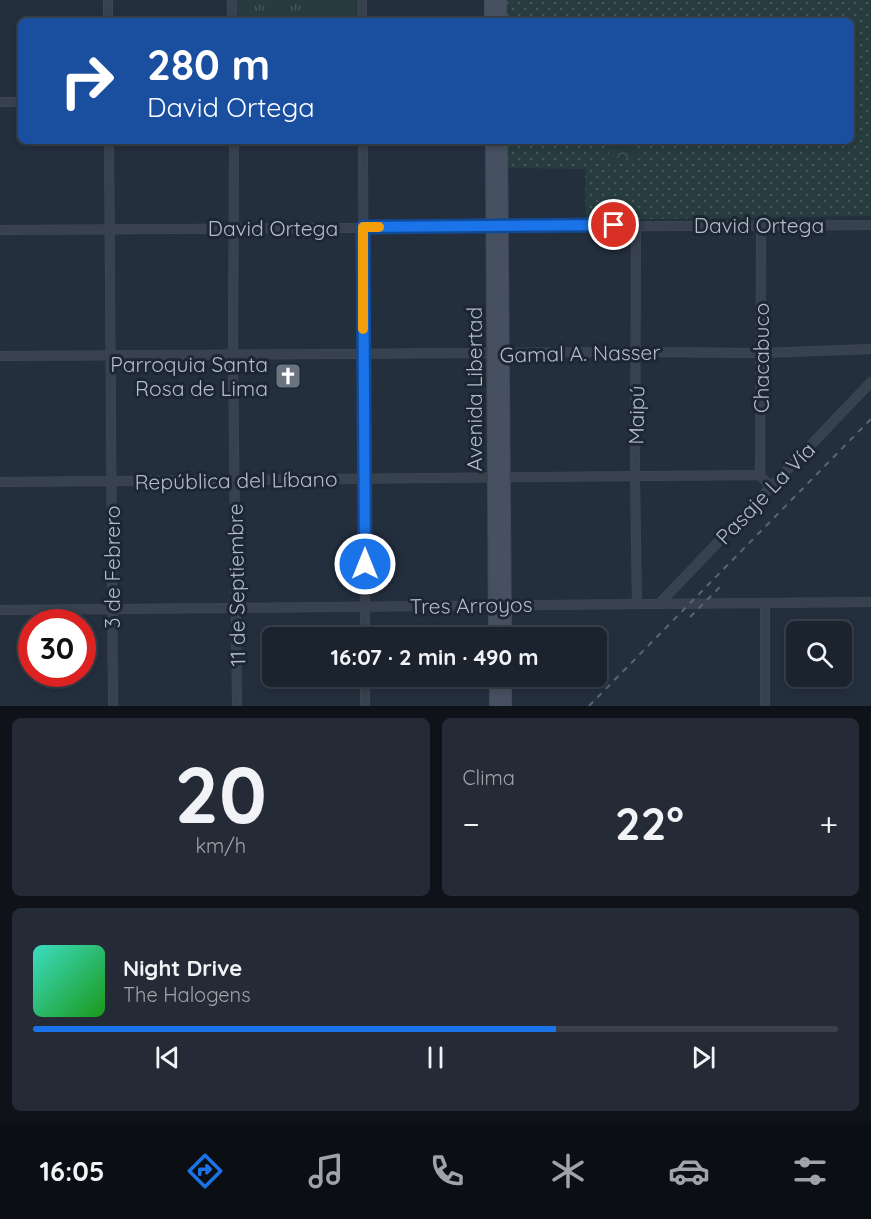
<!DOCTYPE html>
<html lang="es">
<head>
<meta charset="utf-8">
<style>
  :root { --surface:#1b232e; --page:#242b36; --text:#f1f3f6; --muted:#a0a4aa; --line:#39404a; --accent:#1a73e8 }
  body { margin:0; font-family:Quicksand,sans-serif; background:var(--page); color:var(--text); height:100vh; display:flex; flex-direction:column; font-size:22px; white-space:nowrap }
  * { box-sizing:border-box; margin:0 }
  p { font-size:20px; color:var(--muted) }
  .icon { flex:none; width:33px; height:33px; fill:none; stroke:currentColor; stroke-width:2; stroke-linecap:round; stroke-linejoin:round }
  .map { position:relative; height:706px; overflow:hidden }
  .side { display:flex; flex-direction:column; gap:12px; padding:12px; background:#0f1319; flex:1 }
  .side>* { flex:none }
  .hud { position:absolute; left:18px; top:18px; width:836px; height:126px; border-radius:9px; box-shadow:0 3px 9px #0003,0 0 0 2px var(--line); background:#1a4fa0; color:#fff; overflow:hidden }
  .buttons { position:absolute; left:786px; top:621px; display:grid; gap:12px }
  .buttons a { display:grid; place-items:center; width:66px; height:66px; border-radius:9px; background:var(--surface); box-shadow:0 3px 9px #0003,0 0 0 2px var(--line); font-size:30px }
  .speed { position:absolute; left:18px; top:609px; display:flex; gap:12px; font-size:30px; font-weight:700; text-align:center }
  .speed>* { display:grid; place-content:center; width:78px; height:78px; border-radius:50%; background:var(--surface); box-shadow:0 3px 9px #0003,0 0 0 2px var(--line); line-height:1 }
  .speed .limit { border:9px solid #d22; background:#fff; color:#111 }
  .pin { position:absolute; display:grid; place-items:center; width:51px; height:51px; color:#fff; margin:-26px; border:3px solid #fff; border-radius:50%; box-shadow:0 2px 6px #0007 }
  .me { position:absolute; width:66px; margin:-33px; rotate:0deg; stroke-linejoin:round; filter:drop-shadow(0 0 4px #0008) }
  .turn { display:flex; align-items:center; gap:21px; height:126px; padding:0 30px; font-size:27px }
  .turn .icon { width:78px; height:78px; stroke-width:2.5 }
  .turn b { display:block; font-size:42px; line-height:51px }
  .big { font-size:45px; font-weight:700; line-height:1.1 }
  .side .widget { flex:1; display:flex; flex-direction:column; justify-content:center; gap:9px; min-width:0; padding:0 21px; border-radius:9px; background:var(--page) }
  .side .dial { align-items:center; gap:0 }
  .dial b { font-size:78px; line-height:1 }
  .song { display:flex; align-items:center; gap:18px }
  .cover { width:72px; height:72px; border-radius:9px; background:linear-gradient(135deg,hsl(170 70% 55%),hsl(120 70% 35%)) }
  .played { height:6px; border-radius:3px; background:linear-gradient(90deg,var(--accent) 65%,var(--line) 65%) }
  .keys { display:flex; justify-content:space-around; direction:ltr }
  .heat { display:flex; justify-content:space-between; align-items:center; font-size:33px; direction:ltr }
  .side .tiles { flex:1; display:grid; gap:12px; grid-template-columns:1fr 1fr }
  .widget:last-child { grid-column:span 2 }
  .trip { position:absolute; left:262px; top:627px; width:345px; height:60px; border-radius:9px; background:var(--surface); box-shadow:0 3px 9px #0003,0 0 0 2px var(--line); font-weight:700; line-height:60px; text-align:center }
  .tab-bar { display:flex; height:96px; justify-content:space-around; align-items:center; background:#0b0e12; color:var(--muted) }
  .tab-bar .icon { width:42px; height:42px }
  .tab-bar .current { color:var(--accent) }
  .tab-bar b { font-size:27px; color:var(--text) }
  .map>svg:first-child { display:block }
  .grass { fill:url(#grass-dots) }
  .forest { fill:url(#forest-crowns) }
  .park { fill:url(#park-tufts) }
  .pitch { fill:#263c3f }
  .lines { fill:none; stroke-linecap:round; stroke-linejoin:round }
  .street-casing { stroke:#414a57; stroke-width:10 }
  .secondary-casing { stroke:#414a57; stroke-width:14 }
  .street { stroke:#38414e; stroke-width:9 }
  .secondary { stroke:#465061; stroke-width:12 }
  .rail { stroke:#5a6575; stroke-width:2; stroke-dasharray:6 6; stroke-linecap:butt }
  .route-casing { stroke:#114b97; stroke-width:15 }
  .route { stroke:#1a73e8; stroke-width:10 }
  .slow { stroke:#f59e0b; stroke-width:10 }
  .labels { text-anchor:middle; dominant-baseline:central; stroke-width:6; stroke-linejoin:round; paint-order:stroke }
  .street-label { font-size:21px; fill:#b4bcc9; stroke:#1d2633 }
  .poi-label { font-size:21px; fill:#b4bcc9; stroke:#1d2633; text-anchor:end }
</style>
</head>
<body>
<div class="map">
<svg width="871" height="706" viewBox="0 0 871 706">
  <defs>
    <pattern id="grass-dots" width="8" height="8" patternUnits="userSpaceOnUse" patternTransform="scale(1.5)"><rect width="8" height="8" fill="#263c3f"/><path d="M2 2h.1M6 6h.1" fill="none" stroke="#435659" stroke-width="1.8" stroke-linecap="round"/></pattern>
    <pattern id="forest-crowns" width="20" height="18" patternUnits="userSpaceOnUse" patternTransform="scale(1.5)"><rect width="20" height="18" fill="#263c3f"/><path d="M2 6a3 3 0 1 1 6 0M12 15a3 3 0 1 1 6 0" fill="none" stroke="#435659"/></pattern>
    <pattern id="park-tufts" width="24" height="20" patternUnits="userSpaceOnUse" patternTransform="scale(1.5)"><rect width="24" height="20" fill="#263c3f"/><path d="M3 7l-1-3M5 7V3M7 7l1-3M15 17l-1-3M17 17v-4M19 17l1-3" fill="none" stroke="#435659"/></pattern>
  </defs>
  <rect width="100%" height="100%" fill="#242f3e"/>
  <path class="grass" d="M504,0H871V216L586,220L585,169L506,168L505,141H850V21H504Z"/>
  <path class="forest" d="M600,141H625L629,147L633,145L640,153V157L633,160L627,158L622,162H613L609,153V148Z"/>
  <path class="park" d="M237,0H356V21H238Z"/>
  <path class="pitch" d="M319,0H338V21H319Z"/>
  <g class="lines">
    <defs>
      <path id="street" d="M108,0V21
        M232,0V21
        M362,0V21
        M0,102H21
        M109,141L113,706
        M234,141L233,355L237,706
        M363,141L365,638
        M636,225L635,477L637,604
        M761,225L760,475L770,487
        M0,230L871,225
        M0,356L637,352L762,353L871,349
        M0,482L760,475
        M659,604L871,382
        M0,610L871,602
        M365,676V706
        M765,706V603"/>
      <path id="secondary" d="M491,0V21
        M500,0V21
        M492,141L495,638
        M501,141L505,638
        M496,676V706
        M505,676V706"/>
    </defs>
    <use href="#street" class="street-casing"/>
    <use href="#secondary" class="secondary-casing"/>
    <use href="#street" class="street"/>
    <use href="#secondary" class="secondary"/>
    <path class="rail" d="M690,617L720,587
      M589,706L871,419"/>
  </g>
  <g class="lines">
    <defs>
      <path id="route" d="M365,564L363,227L614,225"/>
    </defs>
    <use href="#route" class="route-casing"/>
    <use href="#route" class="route"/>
    <path class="slow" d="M363,329V227H379"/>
  </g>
  <defs>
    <symbol id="church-square" viewBox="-11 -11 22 22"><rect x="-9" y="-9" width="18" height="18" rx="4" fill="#6b7280" stroke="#1d2633"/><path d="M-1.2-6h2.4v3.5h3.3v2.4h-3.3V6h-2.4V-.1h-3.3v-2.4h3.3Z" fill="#fff"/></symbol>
  </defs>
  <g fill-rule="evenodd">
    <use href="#church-square" x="273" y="361" width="30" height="30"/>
  </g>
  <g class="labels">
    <g class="street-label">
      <text x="759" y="225">David Ortega</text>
      <text x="273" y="228">David Ortega</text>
      <text transform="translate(580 353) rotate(-1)">Gamal A. Nasser</text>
      <text transform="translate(761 358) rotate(-90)">Chacabuco</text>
      <text transform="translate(474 389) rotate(-90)">Avenida Libertad</text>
      <text transform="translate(636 415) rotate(-89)">Maipú</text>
      <text transform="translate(236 480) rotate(-1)">República del Líbano</text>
      <text transform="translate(765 493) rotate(-46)">Pasaje La Vía</text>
      <text transform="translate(112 567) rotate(-90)">3 de Febrero</text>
      <text transform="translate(236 585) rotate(-91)">11 de Septiembre</text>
      <text transform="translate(471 605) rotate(-1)">Tres Arroyos</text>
    </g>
    <g class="poi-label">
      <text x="268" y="364">Parroquia Santa<tspan x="268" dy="24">Rosa de Lima</tspan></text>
    </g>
  </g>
</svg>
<div class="buttons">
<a><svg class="icon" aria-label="search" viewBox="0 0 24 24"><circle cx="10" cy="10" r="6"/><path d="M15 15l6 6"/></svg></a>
</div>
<div class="speed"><div class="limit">30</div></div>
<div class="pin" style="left:614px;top:225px;background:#d93025"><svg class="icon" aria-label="arrive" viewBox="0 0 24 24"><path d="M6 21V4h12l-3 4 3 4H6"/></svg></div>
<svg class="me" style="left:365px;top:564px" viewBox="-20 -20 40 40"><circle r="17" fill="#1a73e8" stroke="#fff" stroke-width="3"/><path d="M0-11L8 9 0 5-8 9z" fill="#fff"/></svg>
<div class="trip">16:07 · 2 min · 490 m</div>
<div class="hud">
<div class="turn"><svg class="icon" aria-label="right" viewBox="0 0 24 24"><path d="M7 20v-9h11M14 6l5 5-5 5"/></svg><div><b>280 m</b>David Ortega</div></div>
</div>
</div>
<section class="side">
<div class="tiles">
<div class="widget dial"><b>20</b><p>km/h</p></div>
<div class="widget"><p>Clima</p>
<div class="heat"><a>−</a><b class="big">22°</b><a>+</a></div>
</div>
<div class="widget">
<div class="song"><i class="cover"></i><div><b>Night Drive</b><p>The Halogens</p></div></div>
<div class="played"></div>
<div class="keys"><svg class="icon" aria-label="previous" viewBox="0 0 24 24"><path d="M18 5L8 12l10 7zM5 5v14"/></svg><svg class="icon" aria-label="pause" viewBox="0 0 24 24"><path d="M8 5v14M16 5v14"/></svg><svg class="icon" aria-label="next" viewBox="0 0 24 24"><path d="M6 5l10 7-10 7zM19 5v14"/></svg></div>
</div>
</div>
</section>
<nav class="tab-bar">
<b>16:05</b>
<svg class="icon current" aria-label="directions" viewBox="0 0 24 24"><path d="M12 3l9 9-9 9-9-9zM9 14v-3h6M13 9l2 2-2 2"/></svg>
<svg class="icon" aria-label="music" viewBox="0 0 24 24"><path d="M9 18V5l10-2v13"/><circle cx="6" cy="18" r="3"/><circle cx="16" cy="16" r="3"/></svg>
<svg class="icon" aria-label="phone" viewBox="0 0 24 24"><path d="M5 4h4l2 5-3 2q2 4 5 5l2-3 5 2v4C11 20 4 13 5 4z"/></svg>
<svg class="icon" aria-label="climate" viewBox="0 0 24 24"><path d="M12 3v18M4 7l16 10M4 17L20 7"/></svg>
<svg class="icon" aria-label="car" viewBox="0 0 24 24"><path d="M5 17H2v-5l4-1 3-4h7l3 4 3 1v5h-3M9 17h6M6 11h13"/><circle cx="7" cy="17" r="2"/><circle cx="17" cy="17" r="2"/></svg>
<svg class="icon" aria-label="filters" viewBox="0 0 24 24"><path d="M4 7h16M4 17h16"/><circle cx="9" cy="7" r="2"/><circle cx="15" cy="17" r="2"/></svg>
</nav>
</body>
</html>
